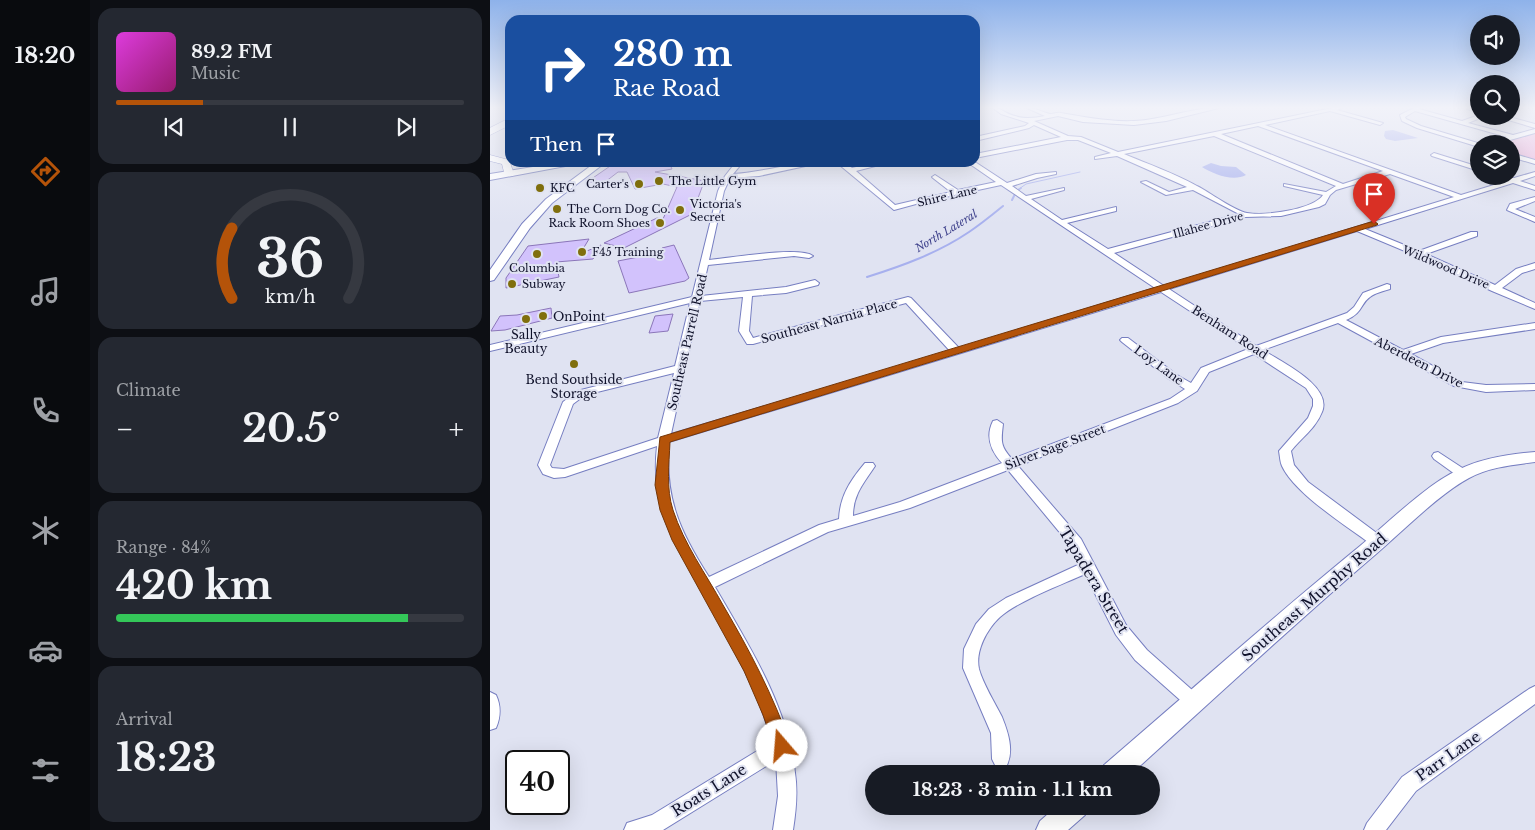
<!DOCTYPE html>
<html lang="en">
<head>
<meta charset="utf-8">
<style>
  :root { --surface:#171b24; --page:#242831; --text:#f1f3f6; --muted:#9ea1a6; --line:#363941; --accent:#b45309 }
  body { margin:0; font-family:"Libre Baskerville",serif; background:var(--page); color:var(--text); height:100vh; display:flex; flex-direction:column; font-size:19px; white-space:nowrap }
  * { box-sizing:border-box; margin:0 }
  p { font-size:16px; color:var(--muted) }
  .icon { flex:none; width:28px; height:28px; fill:none; stroke:currentColor; stroke-width:2; stroke-linecap:round; stroke-linejoin:round }
  .map { position:relative; flex:1; overflow:hidden }
  .details { display:flex; flex-direction:column; gap:8px; padding:8px; background:#0d0f14; width:400px }
  .details>* { flex:none }
  .banner { position:absolute; left:15px; top:15px; width:475px; height:152px; border-radius:15px; box-shadow:0 5px 20px #0002; background:#1a4fa0; color:#fff; overflow:hidden }
  .tools { position:absolute; left:980px; top:15px; display:grid; gap:10px }
  .tools a { display:grid; place-items:center; width:50px; height:50px; border-radius:50%; background:var(--surface); box-shadow:0 5px 20px #0002; font-size:25px }
  .speed { position:absolute; left:15px; top:750px; display:flex; gap:10px; font-size:25px; font-weight:700; text-align:center }
  .speed>* { display:grid; place-content:center; width:65px; height:65px; border-radius:50%; background:var(--surface); box-shadow:0 5px 20px #0002; line-height:1 }
  .speed .limit { border:2px solid #111; border-radius:8px; background:#fff; color:#111 }
  .pin { position:absolute; display:grid; place-items:center; width:42px; height:42px; color:#fff; margin:-51px -21px; border-radius:50% 50% 50% 0; rotate:-45deg; box-shadow:0 0 5px #0007 }
  .pin .icon { rotate:45deg }
  .me { position:absolute; width:55px; margin:-28px; rotate:342deg; stroke-linejoin:round; filter:drop-shadow(0 0 4px #0008) }
  .turn { display:flex; align-items:center; gap:18px; height:105px; padding:0 25px; font-size:22px }
  .turn .icon { width:65px; height:65px; stroke-width:2.5 }
  .turn b { display:block; font-size:35px; line-height:42px }
  .then { display:flex; align-items:center; height:48px; padding:0 25px; background:#0003; gap:10px; font-size:19px }
  .big { font-size:38px; font-weight:800; line-height:1.1 }
  .details .widget { flex:1; display:flex; flex-direction:column; justify-content:center; gap:8px; min-width:0; padding:0 18px; border-radius:15px; background:var(--page) }
  .details .dial { align-items:center; gap:0 }
  .dial svg { height:130px; overflow:visible; fill:none; stroke:var(--line); stroke-width:7; stroke-linecap:round; text-anchor:middle }
  .dial text { fill:var(--text); stroke:none }
  .song { display:flex; align-items:center; gap:15px }
  .cover { width:60px; height:60px; border-radius:8px; background:linear-gradient(135deg,hsl(300 70% 55%),hsl(320 70% 35%)) }
  .played { height:5px; border-radius:2px; background:linear-gradient(90deg,var(--accent) 25%,var(--line) 25%) }
  .keys { display:flex; justify-content:space-around; direction:ltr }
  .heat { display:flex; justify-content:space-between; align-items:center; font-size:28px; direction:ltr }
  .charge { height:8px; border-radius:4px; background:linear-gradient(90deg,#34c759 84%,var(--line) 0) }
  .trip { position:absolute; left:375px; top:765px; width:295px; height:50px; border-radius:25px; background:var(--surface); box-shadow:0 5px 20px #0002; font-weight:800; line-height:50px; text-align:center }
  main { display:flex; flex:1; min-height:0 }
  .dock { display:flex; flex-direction:column; width:90px; justify-content:space-around; align-items:center; background:#090b0e; color:var(--muted) }
  .dock .icon { width:35px; height:35px }
  .dock .active { color:var(--accent) }
  .dock b { font-size:22px; color:var(--text) }
  .map>svg:first-child { display:block }
  .green { fill:#efb2dc }
  .water { fill:#a7b0ee }
  .lines { fill:none; stroke-linecap:round; stroke-linejoin:round }
  .stream-far1 { stroke:#a7b0ee; stroke-width:1 }
  .stream { stroke:#a7b0ee; stroke-width:2 }
  .building { fill:#d2c2fc; stroke:#8b76b9 }
  .minor-casing { stroke:#767ec1; stroke-width:2 }
  .major-casing { stroke:#767ec1; stroke-width:2 }
  .highway-casing { stroke:#767ec1; stroke-width:1 }
  .minor { fill:#fff; fill-rule:evenodd }
  .major { fill:#fff; fill-rule:evenodd }
  .highway { fill:#fff; fill-rule:evenodd }
  .route { fill:#b45309; stroke:#753606 }
  .poi-dot { fill:#806f0d; stroke:#e0e3f2; stroke-width:2 }
  .labels { text-anchor:middle; dominant-baseline:central; stroke-width:4; stroke-linejoin:round; paint-order:stroke }
  .far-poi-label { font-size:11px; fill:#0f112a; stroke:#e0e3f2; text-anchor:start }
  .far-street-label { font-size:11px; fill:#0f112a; stroke:#e0e3f2 }
  .far-water-label { font-size:11px; font-style:italic; fill:#3f428c; stroke:#e0e3f2 }
  .poi-label { font-size:12px; fill:#0f112a; stroke:#e0e3f2 }
  .street-label { font-size:12px; fill:#0f112a; stroke:#e0e3f2 }
  .near-street-label { font-size:15px; fill:#0f112a; stroke:#e0e3f2 }
</style>
</head>
<body>
<main>
<nav class="dock">
<b>18:20</b>
<svg class="icon active" aria-label="directions" viewBox="0 0 24 24"><path d="M12 3l9 9-9 9-9-9zM9 14v-3h6M13 9l2 2-2 2"/></svg>
<svg class="icon" aria-label="music" viewBox="0 0 24 24"><path d="M9 18V5l10-2v13"/><circle cx="6" cy="18" r="3"/><circle cx="16" cy="16" r="3"/></svg>
<svg class="icon" aria-label="phone" viewBox="0 0 24 24"><path d="M5 4h4l2 5-3 2q2 4 5 5l2-3 5 2v4C11 20 4 13 5 4z"/></svg>
<svg class="icon" aria-label="climate" viewBox="0 0 24 24"><path d="M12 3v18M4 7l16 10M4 17L20 7"/></svg>
<svg class="icon" aria-label="car" viewBox="0 0 24 24"><path d="M5 17H2v-5l4-1 3-4h7l3 4 3 1v5h-3M9 17h6M6 11h13"/><circle cx="7" cy="17" r="2"/><circle cx="17" cy="17" r="2"/></svg>
<svg class="icon" aria-label="filters" viewBox="0 0 24 24"><path d="M4 7h16M4 17h16"/><circle cx="9" cy="7" r="2"/><circle cx="15" cy="17" r="2"/></svg>
</nav>
<section class="details">
<div class="widget">
<div class="song"><i class="cover"></i><div><b>89.2 FM</b><p>Music</p></div></div>
<div class="played"></div>
<div class="keys"><svg class="icon" aria-label="previous" viewBox="0 0 24 24"><path d="M18 5L8 12l10 7zM5 5v14"/></svg><svg class="icon" aria-label="pause" viewBox="0 0 24 24"><path d="M8 5v14M16 5v14"/></svg><svg class="icon" aria-label="next" viewBox="0 0 24 24"><path d="M6 5l10 7-10 7zM19 5v14"/></svg></div>
</div>
<div class="widget dial"><svg viewBox="0 0 100 80">
<path d="M14 69A42 42 0 1 1 86 69"/>
<path d="M14 69A42 42 0 0 1 14 26" stroke="#b45309"/>
<text x="50" y="56" font-size="32" font-weight="700">36</text>
<text x="50" y="72" font-size="11">km/h</text>
</svg></div>
<div class="widget"><p>Climate</p>
<div class="heat"><a>−</a><b class="big">20.5°</b><a>+</a></div>
</div>
<div class="widget"><p>Range · 84%</p><b class="big">420 km</b><div class="charge"></div></div>
<div class="widget"><p>Arrival</p><b class="big">18:23</b></div>
</section>
<div class="map">
<svg width="1045" height="830" viewBox="0 0 1045 830">
  <rect width="100%" height="100%" fill="#e0e3f2"/>
  <path class="green" d="M1045,133V161L1021,154V144H1005Z"/>
  <path class="water" d="M903,130L928,138L905,141L896,139L894,136L895,131Z
    M721,163L731,166L746,167L756,175C743,182 723,174 712,167Z"/>
  <g class="lines">
    <path class="stream-far1" d="M529,189L536,184L590,172"/>
    <path class="stream" d="M528,190L531,188
      M522,200L525,194
      M377,277C412,266 448,253 479,232C491,224 502,215 513,206"/>
  </g>
  <path class="building" d="M126,162H179L182,169L165,172L210,180L214,182L202,214L134,248L114,243L167,218L173,219L187,187L173,184L145,189L137,172H128L115,182H97Z
    M99,239L90,254L111,245L103,259L66,262L69,277L16,288V278L38,246Z
    M184,245L199,278L195,281L139,293L128,261L174,252L172,248Z
    M61,308L62,318L15,330L1,331L10,316L27,315Z
    M183,314L178,331L159,333L165,316Z"/>
  <g class="lines">
    <defs>
      <path id="minor" d="M503,108C509,108 510,109 515,112C528,119 540,119 555,116L537,108C546,108 552,112 560,114C563,114 567,112 571,113C595,117 619,122 644,121C673,120 701,107 729,108L676,121L644,125L593,122L568,116L544,121L578,136L591,137L628,152L842,108H852L847,110L893,123L890,125L840,111L775,125L971,195L1017,181L1007,176L1024,178L1045,172V176L1030,181L1045,186V190L1023,183L875,229L929,251L981,232H987V236L936,254L1005,285L1026,269L1045,263V269L1032,273L1012,288L1045,303V309L1002,291L941,262L867,231L679,289L766,346L857,313L864,307L873,293L897,284L900,285V289C894,291 885,293 880,297C870,304 873,313 856,320L913,350L951,337L1045,323V329L953,343L921,354L972,382L996,385L1045,384V390L996,392L964,386L848,323L773,350C791,362 843,386 832,412C826,428 811,438 801,451L804,465L818,482L892,537L894,541L892,545L887,546L882,545C857,526 805,494 792,466C790,462 790,456 789,451L818,418L823,406V399L816,388L764,354L719,372L707,391L688,403L528,466L591,539L636,625L657,650L710,697L712,702L710,707L704,710L698,707L645,660L626,635L595,574C571,585 528,601 510,617C497,629 485,651 489,669C493,684 505,703 512,717C518,732 524,750 517,765L511,768L505,765L502,759L501,733L473,668L474,649L486,624L499,609L516,598L590,564L581,546L518,470L420,508L338,532L225,587C258,644 298,706 305,773C308,792 306,811 303,830H283L288,796L286,760L173,830H134L137,823L162,815L282,742C268,689 239,641 213,593C184,540 160,510 167,446L75,477L64,478L53,474L48,465L73,402L87,391L185,366L200,303L0,351V345L202,297L228,191L235,176L246,162H253L243,174C274,172 304,162 334,162L269,176L240,178L234,191L219,260C239,258 310,246 323,256L319,258L304,256L218,265L211,296L296,287L325,280L329,283L328,285L296,293L262,296L259,331L263,338L418,297L421,298L469,348L665,288L511,185L437,201L404,210L346,162H354L362,168L387,162H401L366,171L405,205L461,192L443,178L442,177L445,175L468,190L506,182L477,162H485L517,183L546,174L566,172V174L547,178L522,186L536,196L574,188V190L541,199L572,220L626,207V211L577,223L618,249L749,214L703,190L676,195L651,182L656,181L679,192L697,187L627,156L605,159V157L621,153L588,140H577L485,158V154L571,137L544,125L539,128L485,141V137L535,126L539,123L511,114ZM768,126L893,171L853,184L731,134ZM724,136L846,186L836,192L794,184V186L833,195C823,210 774,216 757,213C745,211 719,192 707,186C684,173 658,164 634,154ZM900,174L964,197L674,286L624,253L755,217L791,216L829,207L835,204L840,195L846,190ZM671,292L758,349L711,368L701,383L687,375L638,338H632L630,340L632,342L679,379L695,389L680,399L522,459C510,446 511,441 513,424L507,420L503,421C495,437 501,451 512,463L410,502L363,516C363,494 374,483 385,466L383,463H375C360,481 350,496 349,519L329,525L219,577C190,532 174,497 179,442ZM253,297L249,331L257,344H263L416,303L460,351L181,434L210,301ZM184,373L168,438L74,469L62,468L60,465L83,404L95,395Z
        M924,108H931L929,109L972,121L989,115L995,116L978,123L1023,135L1045,129V133L1006,144H995L1017,137L925,111L915,117L916,119L931,126L991,144H989V147L927,128L912,121L910,115Z
        M976,108L989,109V113L977,109Z
        M1005,116H1015L1045,124V128Z
        M944,153L989,167V171L942,156L941,155Z
        M1021,153L1045,160V164L1021,157Z
        M1045,197V201L1025,209L1045,217V222L1017,210L1020,204Z
        M948,452L977,471L979,474L977,477H969L944,459L942,456L944,453Z
        M1045,686V704L926,791L896,830H874L877,823L912,777L1039,689Z
        M0,692L6,695C11,706 11,716 6,728L0,730Z"/>
      <path id="major" d="M74,162H97L0,180V174Z
        M106,162H116L62,203L40,228L4,280L0,281V270L32,224L56,199Z
        M1045,452V462C1022,465 1000,467 979,478C949,494 913,531 886,554C803,625 723,700 641,774H611L614,765C699,692 783,617 870,546C898,523 936,485 968,470C992,458 1019,454 1045,452Z
        M567,806H598L595,815L578,830H546L550,821Z"/>
      <path id="highway" d="M20,118V125L0,135V128Z
        M0,155L19,160L24,174L23,176H15L12,164L0,161Z"/>
    </defs>
    <use href="#minor" class="minor-casing"/>
    <use href="#major" class="major-casing"/>
    <use href="#highway" class="highway-casing"/>
    <use href="#minor" class="minor"/>
    <use href="#major" class="major"/>
    <use href="#highway" class="highway"/>
  </g>
  <linearGradient id="sky" x2="0" y2="1"><stop stop-color="#8eb2ea"/><stop offset="0.48" stop-color="#f1f2f9"/><stop offset="1" stop-color="#f1f2f9" stop-opacity="0"/></linearGradient>
  <rect width="1045" height="224" fill="url(#sky)"/>
  <path class="route" d="M884,221L888,224L887,225L180,442C179,465 176,488 183,510C194,544 216,574 233,605C260,651 283,695 301,746L298,752L292,754L286,752L273,715L254,671L182,540L170,510L165,485L170,437Z"/>
  <g class="poi-dot">
    <circle cx="169" cy="181" r="5"/>
    <circle cx="149" cy="184" r="5"/>
    <circle cx="50" cy="188" r="5"/>
    <circle cx="67" cy="209" r="5"/>
    <circle cx="190" cy="210" r="5"/>
    <circle cx="170" cy="223" r="5"/>
    <circle cx="92" cy="252" r="5"/>
    <circle cx="47" cy="254" r="5"/>
    <circle cx="22" cy="284" r="5"/>
    <circle cx="53" cy="316" r="5"/>
    <circle cx="36" cy="319" r="5"/>
    <circle cx="84" cy="364" r="5"/>
  </g>
  <g class="labels">
    <g class="far-poi-label">
      <text x="179" y="181">The Little Gym</text>
      <text x="139" y="184" text-anchor="end">Carter's</text>
      <text x="60" y="188">KFC</text>
      <text x="200" y="204">Victoria's<tspan x="200" dy="13">Secret</tspan></text>
      <text x="77" y="209">The Corn Dog Co.</text>
      <text x="160" y="223" text-anchor="end">Rack Room Shoes</text>
      <text x="102" y="252">F45 Training</text>
      <text x="47" y="268" text-anchor="middle">Columbia</text>
      <text x="32" y="284">Subway</text>
    </g>
    <g class="far-street-label">
      <text transform="translate(457 196) rotate(-13)">Shire Lane</text>
      <text transform="translate(718 225) rotate(-15)">Illahee Drive</text>
      <text transform="translate(956 267) rotate(23)">Wildwood Drive</text>
    </g>
    <g class="far-water-label">
      <text transform="translate(456 231) rotate(-31)">North Lateral</text>
    </g>
    <g class="poi-label">
      <text x="63" y="316" text-anchor="start">OnPoint</text>
      <text x="36" y="334">Sally<tspan x="36" dy="14">Beauty</tspan></text>
      <text x="84" y="379">Bend Southside<tspan x="84" dy="14">Storage</tspan></text>
    </g>
    <g class="street-label">
      <text transform="translate(339 321) rotate(-15)">Southeast Narnia Place</text>
      <text transform="translate(740 332) rotate(33)">Benham Road</text>
      <text transform="translate(197 342) rotate(-77)">Southeast Parrell Road</text>
      <text transform="translate(929 362) rotate(27)">Aberdeen Drive</text>
      <text transform="translate(669 365) rotate(36)">Loy Lane</text>
      <text transform="translate(565 447) rotate(-21)">Silver Sage Street</text>
    </g>
    <g class="near-street-label">
      <text transform="translate(604 580) rotate(59)">Tapadera Street</text>
      <text transform="translate(824 597) rotate(-41)">Southeast Murphy Road</text>
      <text transform="translate(958 756) rotate(-35)">Parr Lane</text>
      <text transform="translate(219 790) rotate(-32)">Roats Lane</text>
    </g>
  </g>
</svg>
<div class="tools">
<a><svg class="icon" aria-label="sound" viewBox="0 0 24 24"><path d="M4 9h4l5-4v14l-5-4H4zM17 9q2 3 0 6"/></svg></a>
<a><svg class="icon" aria-label="search" viewBox="0 0 24 24"><circle cx="10" cy="10" r="6"/><path d="M15 15l6 6"/></svg></a>
<a><svg class="icon" aria-label="layers" viewBox="0 0 24 24"><path d="M12 4l9 5-9 5-9-5zM3 14l9 5 9-5"/></svg></a>
</div>
<div class="speed"><div class="limit">40</div></div>
<div class="pin" style="left:884px;top:224px;background:#d93025"><svg class="icon" aria-label="arrive" viewBox="0 0 24 24"><path d="M6 21V4h12l-3 4 3 4H6"/></svg></div>
<svg class="me" style="left:292px;top:746px" viewBox="-20 -20 40 40"><circle r="19" fill="#fff"/><path d="M0-13L10 11 0 6-10 11z" fill="#b45309"/></svg>
<div class="trip">18:23 · 3 min · 1.1 km</div>
<div class="banner">
<div class="turn"><svg class="icon" aria-label="right" viewBox="0 0 24 24"><path d="M7 20v-9h11M14 6l5 5-5 5"/></svg><div><b>280 m</b>Rae Road</div></div>
<div class="then">Then<svg class="icon" aria-label="arrive" viewBox="0 0 24 24"><path d="M6 21V4h12l-3 4 3 4H6"/></svg></div>
</div>
</div>
</main>
</body>
</html>
